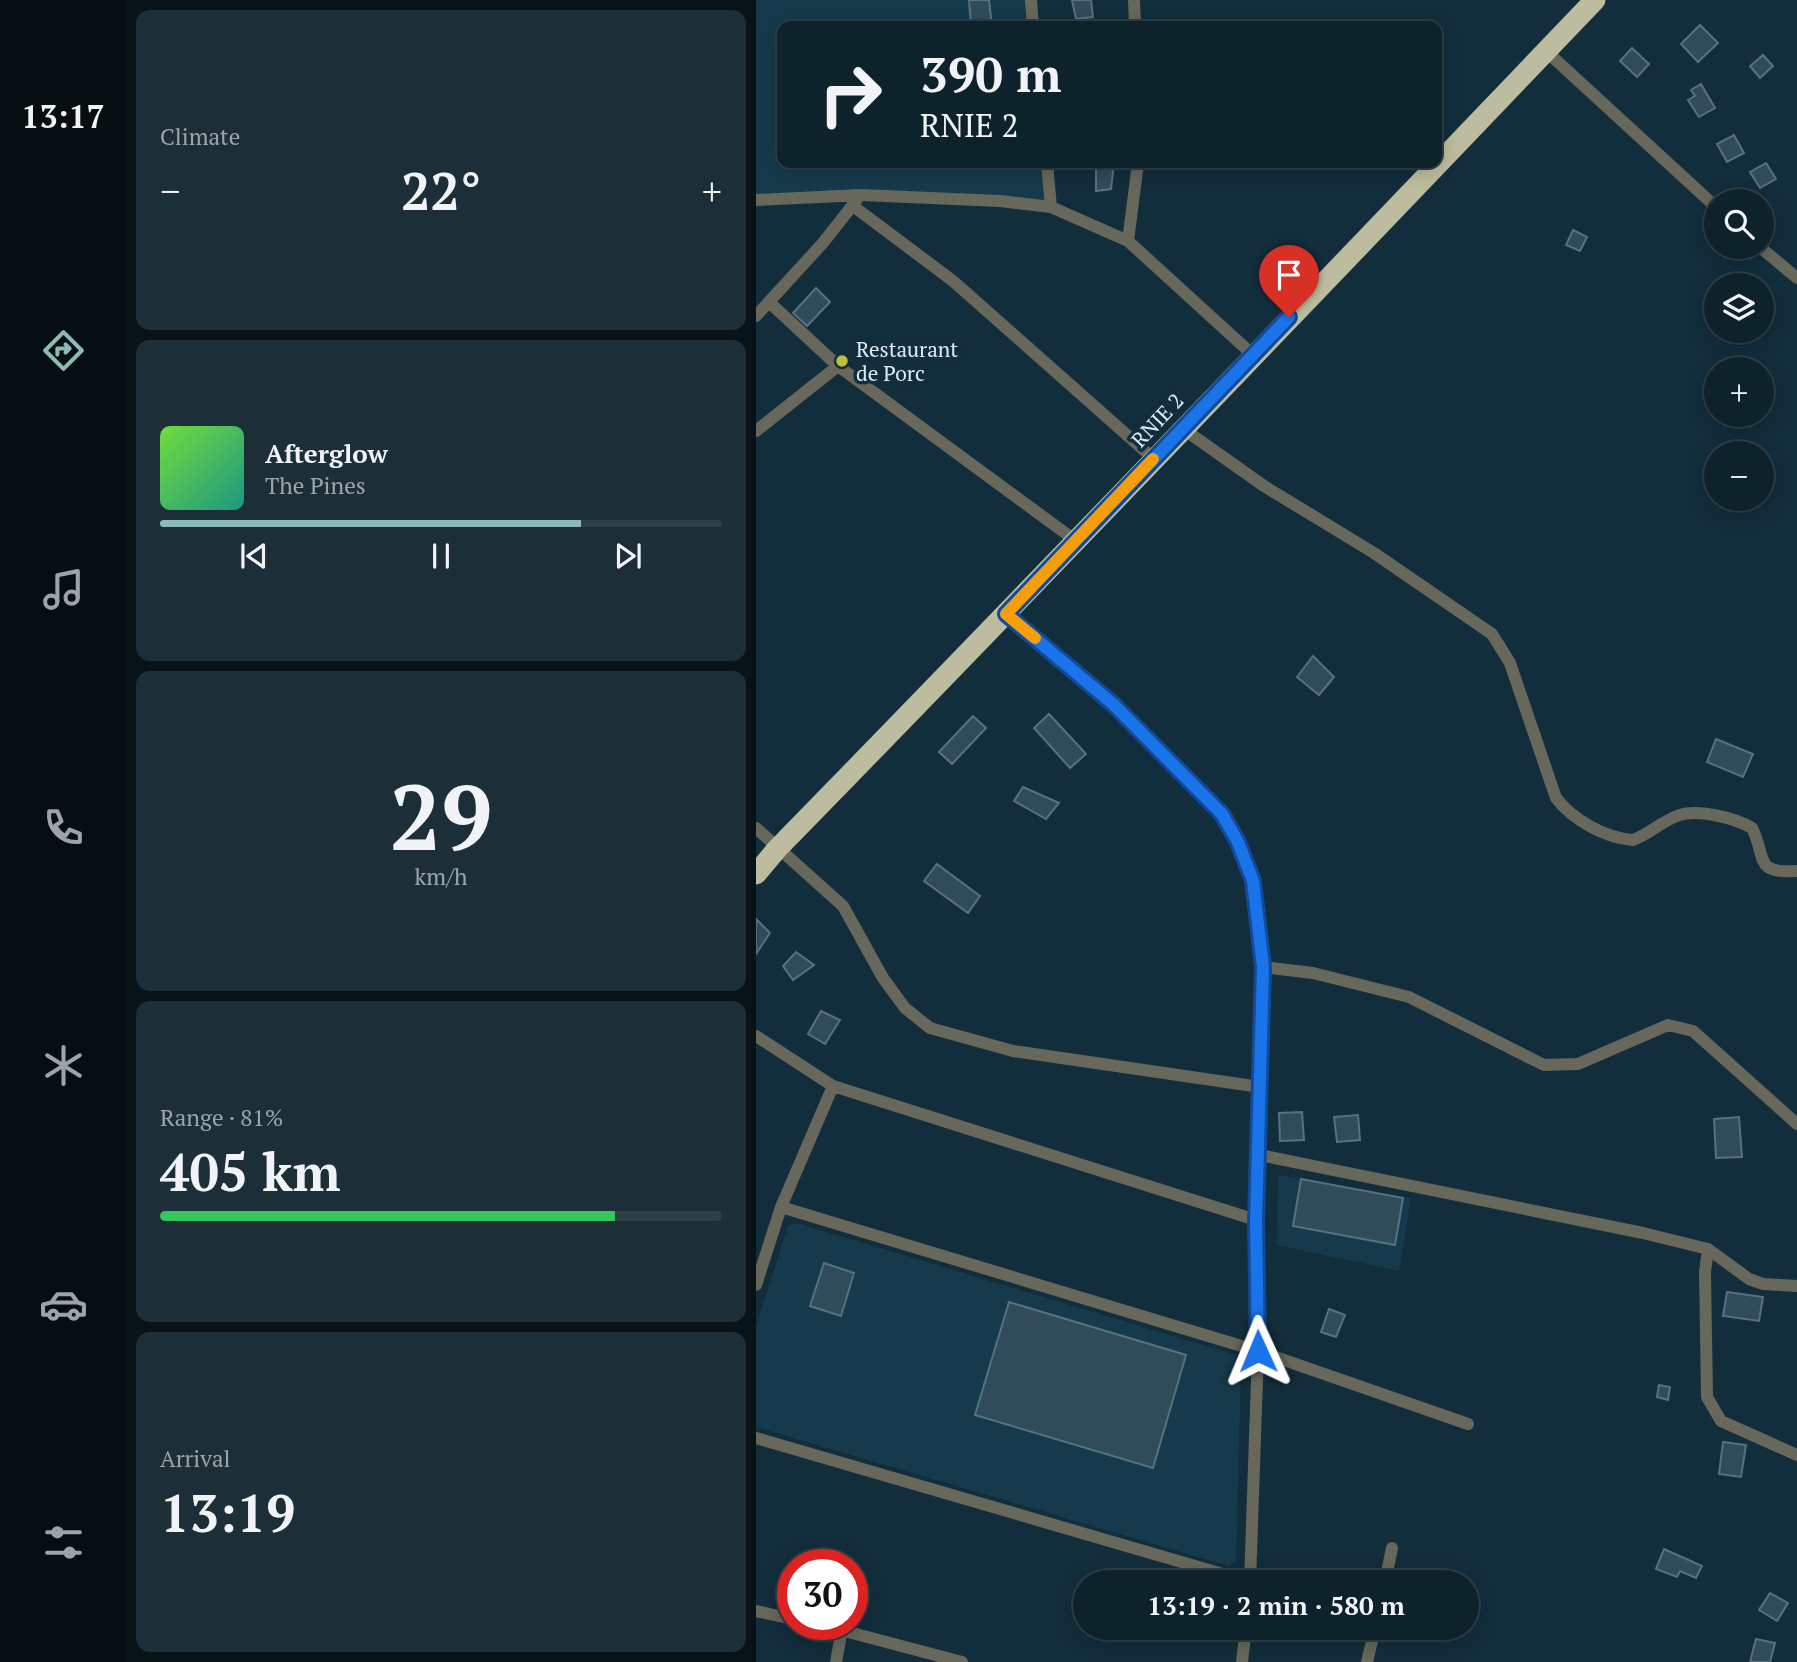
<!DOCTYPE html>
<html lang="en">
<head>
<meta charset="utf-8">
<style>
  :root { --surface:#0e222c; --page:#1c2f38; --text:#f1f3f6; --muted:#9ba4a9; --line:#2e3f48; --accent:#8bbbb9 }
  body { margin:0; font-family:"PT Serif",serif; background:var(--page); color:var(--text); height:100vh; display:flex; flex-direction:column; font-size:26px; white-space:nowrap }
  * { box-sizing:border-box; margin:0 }
  p { font-size:23px; color:var(--muted) }
  .icon { flex:none; width:38px; height:38px; fill:none; stroke:currentColor; stroke-width:2; stroke-linecap:round; stroke-linejoin:round }
  .map { position:relative; flex:1; overflow:hidden }
  .details { display:flex; flex-direction:column; gap:10px; padding:10px; background:#081318; width:630px }
  .details>* { flex:none }
  .banner { position:absolute; left:21px; top:21px; width:665px; height:147px; border-radius:14px; box-shadow:0 4px 18px #0003,0 0 0 2px var(--line); background:#0e222c; color:var(--text); overflow:hidden }
  .controls { position:absolute; left:948px; top:189px; display:grid; gap:14px }
  .controls a { display:grid; place-items:center; width:70px; height:70px; border-radius:50%; background:var(--surface); box-shadow:0 4px 18px #0003,0 0 0 2px var(--line); font-size:35px }
  .speed { position:absolute; left:21px; top:1549px; display:flex; gap:14px; font-size:35px; font-weight:700; text-align:center }
  .speed>* { display:grid; place-content:center; width:91px; height:91px; border-radius:50%; background:var(--surface); box-shadow:0 4px 18px #0003,0 0 0 2px var(--line); line-height:1 }
  .speed .limit { border:10px solid #d22; background:#fff; color:#111 }
  .pin { position:absolute; display:grid; place-items:center; width:60px; height:60px; color:#fff; margin:-72px -30px; border-radius:50% 50% 50% 0; rotate:-45deg; box-shadow:0 0 7px #0007 }
  .pin .icon { rotate:45deg }
  .me { position:absolute; width:77px; margin:-38px; rotate:359deg; stroke-linejoin:round; filter:drop-shadow(0 0 5px #0008) }
  .turn { display:flex; align-items:center; gap:24px; height:147px; padding:0 28px; font-size:32px }
  .turn .icon { width:91px; height:91px; stroke-width:2.5 }
  .turn b { display:block; font-size:49px; line-height:60px }
  .big { font-size:52px; font-weight:700; line-height:1.1 }
  .details .widget { flex:1; display:flex; flex-direction:column; justify-content:center; gap:10px; min-width:0; padding:0 24px; border-radius:14px; background:var(--page) }
  .details .dial { align-items:center; gap:0 }
  .dial b { font-size:91px; line-height:1 }
  .song { display:flex; align-items:center; gap:21px }
  .cover { width:84px; height:84px; border-radius:10px; background:linear-gradient(135deg,hsl(100 70% 55%),hsl(170 70% 35%)) }
  .played { height:7px; border-radius:4px; background:linear-gradient(90deg,var(--accent) 75%,var(--line) 75%) }
  .keys { display:flex; justify-content:space-around; direction:ltr }
  .heat { display:flex; justify-content:space-between; align-items:center; font-size:38px; direction:ltr }
  .charge { height:10px; border-radius:5px; background:linear-gradient(90deg,#34c759 81%,var(--line) 0) }
  .trip { position:absolute; left:317px; top:1570px; width:406px; height:70px; border-radius:35px; background:var(--surface); box-shadow:0 4px 18px #0003,0 0 0 2px var(--line); font-weight:700; line-height:70px; text-align:center }
  main { display:flex; flex:1; min-height:0 }
  .tab-bar { display:flex; flex-direction:column; width:126px; justify-content:space-around; align-items:center; background:#060e12; color:var(--muted) }
  .tab-bar .icon { width:49px; height:49px }
  .tab-bar .on { color:var(--accent) }
  .tab-bar b { font-size:32px; color:var(--text) }
  .map>svg:first-child { display:block }
  .built { fill:#163a4b }
  .building { fill:#304b5a; stroke:#567282; stroke-width:2 }
  .lines { fill:none; stroke-linecap:round; stroke-linejoin:round }
  .street { stroke:#67675b; stroke-width:12 }
  .highway { stroke:#bdbc9e; stroke-width:21 }
  .route-casing { stroke:#114b97; stroke-width:18 }
  .route { stroke:#1a73e8; stroke-width:12 }
  .slow { stroke:#f59e0b; stroke-width:12 }
  .poi-dot { fill:#c3bd3e; stroke:#122d3b; stroke-width:2.5 }
  .labels { text-anchor:middle; dominant-baseline:central; stroke-width:7; stroke-linejoin:round; paint-order:stroke }
  .poi-label { font-size:21px; fill:#dcecf5; stroke:#122d3b; text-anchor:start }
  .street-label { font-size:21px; fill:#dcecf5; stroke:#122d3b }
</style>
</head>
<body>
<main>
<nav class="tab-bar">
<b>13:17</b>
<svg class="icon on" aria-label="directions" viewBox="0 0 24 24"><path d="M12 3l9 9-9 9-9-9zM9 14v-3h6M13 9l2 2-2 2"/></svg>
<svg class="icon" aria-label="music" viewBox="0 0 24 24"><path d="M9 18V5l10-2v13"/><circle cx="6" cy="18" r="3"/><circle cx="16" cy="16" r="3"/></svg>
<svg class="icon" aria-label="phone" viewBox="0 0 24 24"><path d="M5 4h4l2 5-3 2q2 4 5 5l2-3 5 2v4C11 20 4 13 5 4z"/></svg>
<svg class="icon" aria-label="climate" viewBox="0 0 24 24"><path d="M12 3v18M4 7l16 10M4 17L20 7"/></svg>
<svg class="icon" aria-label="car" viewBox="0 0 24 24"><path d="M5 17H2v-5l4-1 3-4h7l3 4 3 1v5h-3M9 17h6M6 11h13"/><circle cx="7" cy="17" r="2"/><circle cx="17" cy="17" r="2"/></svg>
<svg class="icon" aria-label="filters" viewBox="0 0 24 24"><path d="M4 7h16M4 17h16"/><circle cx="9" cy="7" r="2"/><circle cx="15" cy="17" r="2"/></svg>
</nav>
<section class="details">
<div class="widget"><p>Climate</p>
<div class="heat"><a>−</a><b class="big">22°</b><a>+</a></div>
</div>
<div class="widget">
<div class="song"><i class="cover"></i><div><b>Afterglow</b><p>The Pines</p></div></div>
<div class="played"></div>
<div class="keys"><svg class="icon" aria-label="previous" viewBox="0 0 24 24"><path d="M18 5L8 12l10 7zM5 5v14"/></svg><svg class="icon" aria-label="pause" viewBox="0 0 24 24"><path d="M8 5v14M16 5v14"/></svg><svg class="icon" aria-label="next" viewBox="0 0 24 24"><path d="M6 5l10 7-10 7zM19 5v14"/></svg></div>
</div>
<div class="widget dial"><b>29</b><p>km/h</p></div>
<div class="widget"><p>Range · 81%</p><b class="big">405 km</b><div class="charge"></div></div>
<div class="widget"><p>Arrival</p><b class="big">13:19</b></div>
</section>
<div class="map">
<svg width="1041" height="1662" viewBox="0 0 1041 1662">
  <rect width="100%" height="100%" fill="#122d3b"/>
  <path class="built" d="M0,0H275L277,26H26V163H291L295,207L105,195L0,201Z
    M522,1175L655,1198L643,1271L521,1245Z
    M41,1223L480,1355L485,1370L480,1560L473,1566L0,1427V1327L32,1226Z"/>
  <path class="building" d="M213,0H233L236,26H215Z
    M316,0H335L337,17L320,19Z
    M944,25L962,43L942,62L925,44Z
    M876,48L893,64L881,77L864,61Z
    M1007,55L1017,66L1004,78L994,66Z
    M945,84L959,108L943,117L932,100L939,96L935,90Z
    M978,135L988,153L971,162L961,144Z
    M340,163H358L355,189L340,191Z
    M1010,163L1020,179L1004,188L994,172Z
    M817,230L831,237L824,251L810,245Z
    M60,288L74,302L51,326L37,313Z
    M557,656L578,677L563,695L541,677Z
    M293,714L330,754L314,768L278,728Z
    M217,716L230,728L196,764L183,752Z
    M960,739L997,754L987,777L951,762Z
    M267,787L303,803L290,819L258,801Z
    M181,864L224,896L212,913L168,881Z
    M0,919L14,933L0,954Z
    M40,952L58,965L37,980L27,966Z
    M65,1011L84,1020L69,1044L52,1034Z
    M546,1112L548,1140L524,1141L523,1113Z
    M602,1115L604,1140L581,1142L578,1117Z
    M983,1117L986,1157L960,1158L958,1119Z
    M545,1179L647,1198L639,1245L537,1226Z
    M68,1263L98,1273L85,1316L54,1306Z
    M971,1292L1007,1297L1003,1321L967,1316Z
    M253,1302L430,1355L397,1468L219,1415Z
    M573,1309L589,1315L580,1337L565,1332Z
    M903,1385L914,1387L912,1400L901,1397Z
    M967,1442L990,1445L985,1477L963,1474Z
    M908,1549L946,1566L940,1578L924,1571L921,1577L900,1569Z
    M1014,1593L1032,1603L1021,1621L1003,1610Z
    M1000,1639L1019,1643L1014,1662H994Z"/>
  <g class="lines">
    <path class="street" d="M275,0L277,26
      M378,0L379,26
      M790,51L961,208
      M291,163L295,207
      M0,200L105,195L244,201L295,207L372,241L497,355
      M97,206L197,281L398,459
      M372,241L382,163
      M1004,247L1041,278
      M13,302L82,366L320,541
      M0,316L66,244L100,201
      M426,428L508,486L618,553L736,634L754,663L800,798C817,820 849,838 877,840C893,834 905,822 921,816C940,808 979,818 996,828C1011,858 997,874 1041,871
      M0,431L82,366
      M250,614L357,703L466,814L482,842L497,881L507,967L500,1220L502,1351L494,1582
      M0,828L87,906L127,978L149,1008L174,1028L257,1051L504,1087
      M507,967L557,973L653,997L788,1065L822,1064L912,1025L937,1031L1041,1124
      M0,1036L77,1086L500,1220
      M504,1155L887,1233L952,1249L993,1279L1007,1284L1041,1286
      M25,1207L502,1351L712,1424
      M952,1249L949,1272L951,1397L965,1421L1041,1455
      M0,1285L25,1207L77,1086
      M0,1438L494,1582
      M629,1582L636,1548
      M0,1611L37,1619
      M62,1624L206,1662
      M80,1662L86,1629
      M486,1662L490,1628
      M611,1662L619,1628"/>
    <path class="highway" d="M0,874L21,849C296,568 567,284 839,0"/>
  </g>
  <g class="lines">
    <defs>
      <path id="route" d="M502,1351L500,1220L507,967L497,881L482,842L466,814L357,704L250,614L533,317"/>
    </defs>
    <use href="#route" class="route-casing"/>
    <use href="#route" class="route"/>
    <path class="slow" d="M279,638L250,614L397,459"/>
  </g>
  <circle class="poi-dot" cx="86" cy="361" r="7"/>
  <g class="labels">
    <g class="poi-label">
      <text x="100" y="349">Restaurant<tspan x="100" dy="24">de Porc</tspan></text>
    </g>
    <g class="street-label">
      <text transform="translate(401 420) rotate(-47)">RNIE 2</text>
    </g>
  </g>
</svg>
<div class="controls">
<a><svg class="icon" aria-label="search" viewBox="0 0 24 24"><circle cx="10" cy="10" r="6"/><path d="M15 15l6 6"/></svg></a>
<a><svg class="icon" aria-label="layers" viewBox="0 0 24 24"><path d="M12 4l9 5-9 5-9-5zM3 14l9 5 9-5"/></svg></a>
<a>+</a>
<a>−</a>
</div>
<div class="speed"><div class="limit">30</div></div>
<div class="pin" style="left:533px;top:317px;background:#d93025"><svg class="icon" aria-label="arrive" viewBox="0 0 24 24"><path d="M6 21V4h12l-3 4 3 4H6"/></svg></div>
<svg class="me" style="left:502px;top:1351px" viewBox="-20 -20 40 40"><path d="M0-17L14 15 0 8-14 15z" fill="#1a73e8" stroke="#fff" stroke-width="4"/></svg>
<div class="trip">13:19 · 2 min · 580 m</div>
<div class="banner">
<div class="turn"><svg class="icon" aria-label="right" viewBox="0 0 24 24"><path d="M7 20v-9h11M14 6l5 5-5 5"/></svg><div><b>390 m</b>RNIE 2</div></div>
</div>
</div>
</main>
</body>
</html>
